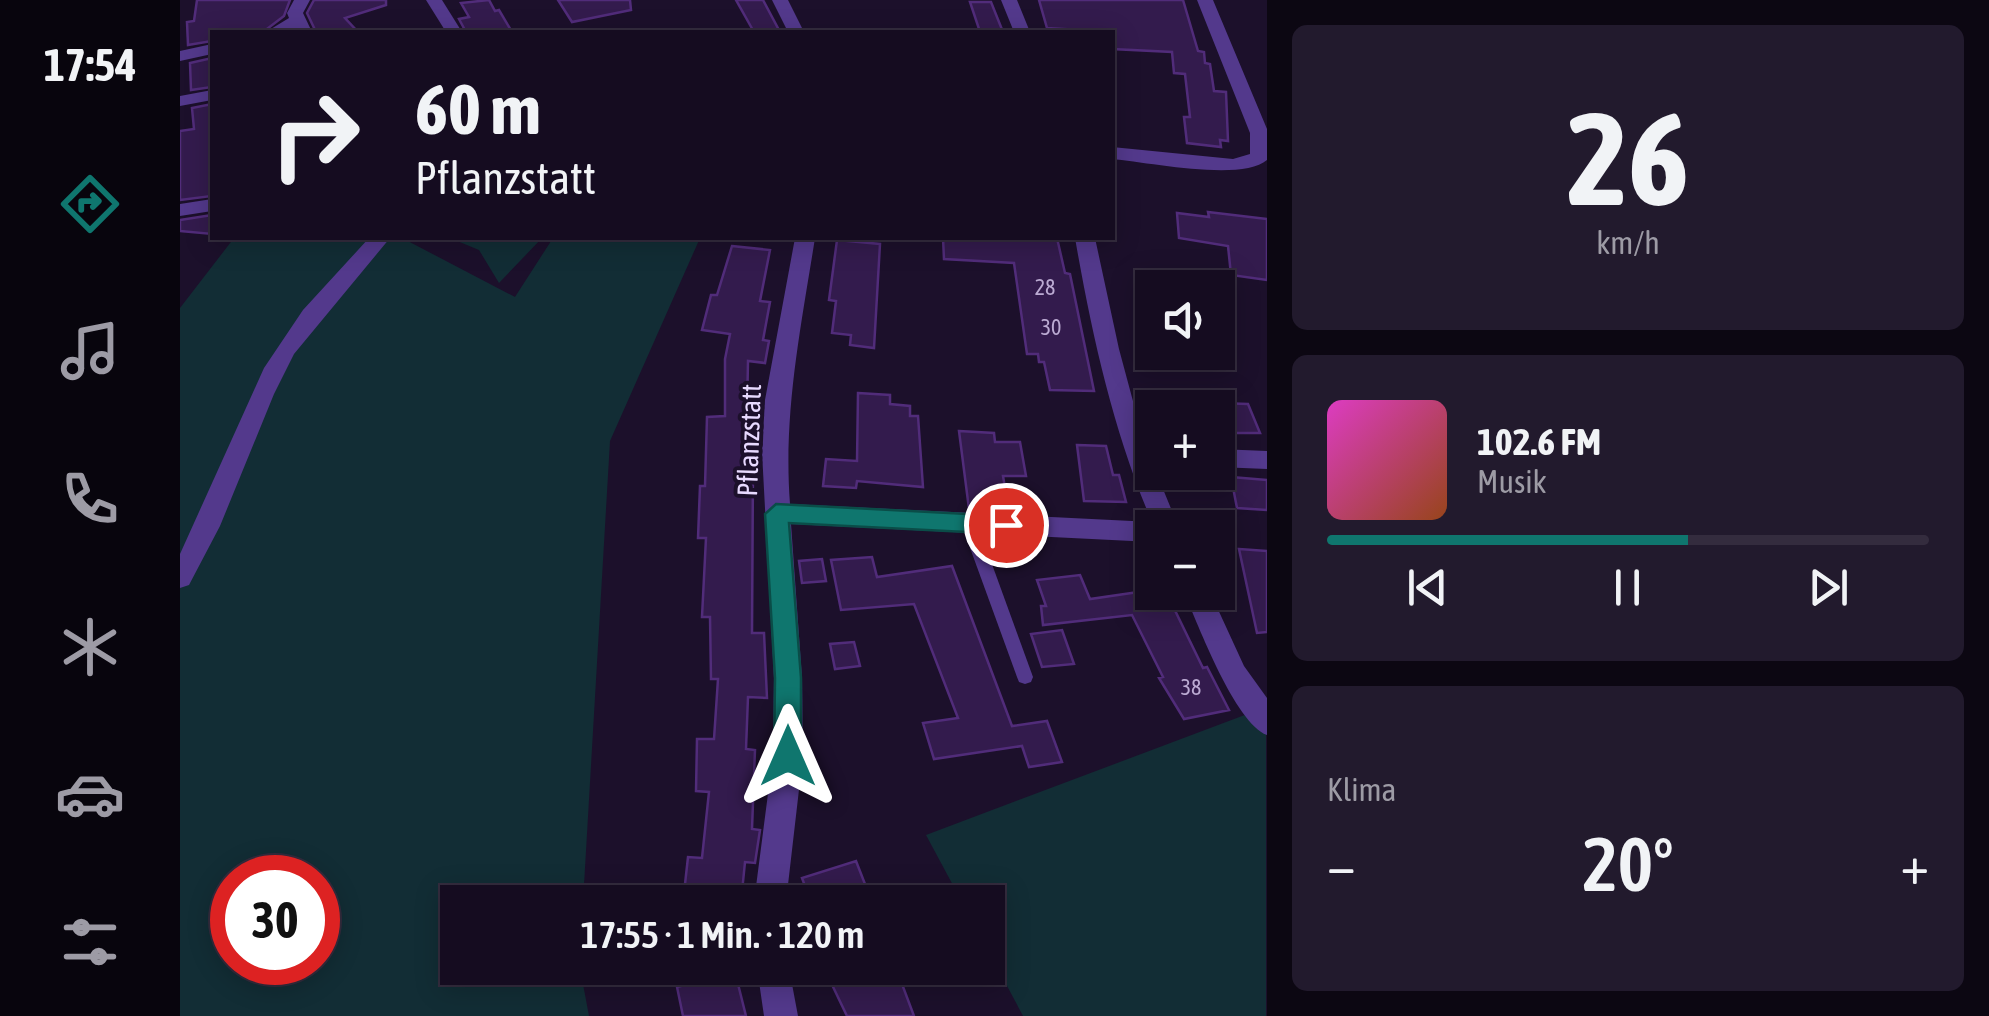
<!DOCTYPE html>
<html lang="de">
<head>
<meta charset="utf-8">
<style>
  :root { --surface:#150c20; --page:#221a2d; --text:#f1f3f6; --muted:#9d9ba5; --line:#342c3e; --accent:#0f766e }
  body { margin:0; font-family:"Asap Condensed",sans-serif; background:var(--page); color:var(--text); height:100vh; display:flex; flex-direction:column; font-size:38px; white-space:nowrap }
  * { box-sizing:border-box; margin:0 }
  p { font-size:32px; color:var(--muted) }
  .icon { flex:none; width:55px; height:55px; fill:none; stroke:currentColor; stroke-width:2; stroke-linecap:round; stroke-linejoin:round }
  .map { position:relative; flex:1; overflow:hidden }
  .details { display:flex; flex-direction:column; gap:25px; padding:25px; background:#0c0712; width:722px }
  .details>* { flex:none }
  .guide { position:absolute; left:30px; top:30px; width:905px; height:210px; border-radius:0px; box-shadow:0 5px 25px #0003,0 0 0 2px var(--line); background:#150c20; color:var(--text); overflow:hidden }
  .buttons { position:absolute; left:955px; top:270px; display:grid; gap:20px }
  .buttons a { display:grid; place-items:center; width:100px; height:100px; border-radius:0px; background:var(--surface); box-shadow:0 5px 25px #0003,0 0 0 2px var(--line); font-size:50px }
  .speed { position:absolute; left:30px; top:855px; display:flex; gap:20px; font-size:50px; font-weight:700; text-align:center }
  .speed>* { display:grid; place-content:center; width:130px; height:130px; border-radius:50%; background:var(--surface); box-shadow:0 5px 25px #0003,0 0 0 2px var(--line); line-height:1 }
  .speed .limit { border:15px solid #d22; background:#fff; color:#111 }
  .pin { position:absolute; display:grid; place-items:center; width:85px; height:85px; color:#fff; margin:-42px; border:5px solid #fff; border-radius:50%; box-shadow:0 2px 10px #0007 }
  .me { position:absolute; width:110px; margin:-55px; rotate:0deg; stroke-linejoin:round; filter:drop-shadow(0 0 8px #0008) }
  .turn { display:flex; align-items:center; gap:35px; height:210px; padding:0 40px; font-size:45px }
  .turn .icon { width:130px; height:130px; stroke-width:2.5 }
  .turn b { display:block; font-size:70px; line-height:85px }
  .big { font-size:75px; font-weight:600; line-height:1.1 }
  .details .card { flex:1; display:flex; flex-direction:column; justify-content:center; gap:15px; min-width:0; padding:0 35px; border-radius:15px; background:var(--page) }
  .details .dial { align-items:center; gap:0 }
  .dial b { font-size:130px; line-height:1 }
  .song { display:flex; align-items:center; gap:30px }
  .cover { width:120px; height:120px; border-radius:15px; background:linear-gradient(135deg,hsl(310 70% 55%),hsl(20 70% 35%)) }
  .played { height:10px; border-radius:5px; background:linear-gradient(90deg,var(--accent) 60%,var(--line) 60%) }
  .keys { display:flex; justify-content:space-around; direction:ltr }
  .heat { display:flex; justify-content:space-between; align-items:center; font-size:55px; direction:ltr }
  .trip { position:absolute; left:260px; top:885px; width:565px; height:100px; border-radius:0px; background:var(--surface); box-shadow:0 5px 25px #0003,0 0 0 2px var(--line); font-weight:600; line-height:100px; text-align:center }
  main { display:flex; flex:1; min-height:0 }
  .tabs { display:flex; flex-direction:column; width:180px; justify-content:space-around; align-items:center; background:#08050d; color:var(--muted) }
  .tabs .icon { width:70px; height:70px }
  .tabs .on { color:var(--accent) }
  .tabs b { font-size:45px; color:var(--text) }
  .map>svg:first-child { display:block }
  .green { fill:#122d35; fill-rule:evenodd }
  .building { fill:#331b4d; stroke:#512c7a; stroke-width:2.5 }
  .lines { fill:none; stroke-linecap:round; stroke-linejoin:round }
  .lane { fill:#53398c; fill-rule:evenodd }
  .street { fill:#53398c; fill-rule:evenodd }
  .route { fill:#0f766e; stroke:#0a4d48; stroke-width:2.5 }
  .labels { text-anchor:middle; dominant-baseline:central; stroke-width:8; stroke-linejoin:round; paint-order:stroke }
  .number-label { font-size:22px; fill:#bbaad2 }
  .street-label { font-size:28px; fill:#e8daff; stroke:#1c102b }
</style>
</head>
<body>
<main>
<nav class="tabs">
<b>17:54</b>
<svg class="icon on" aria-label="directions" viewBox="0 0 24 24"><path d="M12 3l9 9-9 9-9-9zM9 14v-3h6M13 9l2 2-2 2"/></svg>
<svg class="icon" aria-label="music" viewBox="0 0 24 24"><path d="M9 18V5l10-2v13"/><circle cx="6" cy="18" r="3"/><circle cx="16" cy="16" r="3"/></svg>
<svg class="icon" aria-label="phone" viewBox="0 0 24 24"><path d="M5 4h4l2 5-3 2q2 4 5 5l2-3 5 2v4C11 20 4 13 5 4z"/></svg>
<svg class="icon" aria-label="climate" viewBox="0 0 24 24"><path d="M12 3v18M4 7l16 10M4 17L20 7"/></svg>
<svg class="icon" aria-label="car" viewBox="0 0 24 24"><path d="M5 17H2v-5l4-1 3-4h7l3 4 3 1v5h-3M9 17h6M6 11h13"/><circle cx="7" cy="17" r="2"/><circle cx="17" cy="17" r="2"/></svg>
<svg class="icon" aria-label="filters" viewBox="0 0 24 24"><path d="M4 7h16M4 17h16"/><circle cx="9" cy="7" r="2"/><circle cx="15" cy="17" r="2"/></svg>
</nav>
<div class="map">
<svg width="1087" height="1016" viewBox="0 0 1087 1016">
  <rect width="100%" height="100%" fill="#1c102b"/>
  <path class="green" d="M54,238H222L335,297L373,238H520L430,441L403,902H278V968H400L409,1016H0V308ZM52,878H138V962H52Z
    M270,238H362L319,283L299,250Z
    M1086,707V1016H843L808,950V902H782L746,835Z"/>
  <path class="building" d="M17,0H110L104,16L83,32H32V41L8,45L7,22L14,21Z
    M134,0H206V5L165,18L178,32H136L127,13Z
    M309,0L315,11L319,10L332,32H286L279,19L289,17L281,3Z
    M378,0H450L451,10L392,22Z
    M556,0H583L600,32H574Z
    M859,0H1003L1018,51L1024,52L1025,63L1030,64L1034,91L1046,92L1048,141L1040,140L1041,147L1007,143L1004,117H1010L1005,74L994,73L992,52L932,49V32L867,28Z
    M790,2H811L823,32H800Z
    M32,58V87L11,90L10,63Z
    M32,104V196L0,200V131L14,129L12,108Z
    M1028,212L1087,219V280L1051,275L1048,246L999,238L997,213L1029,217Z
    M32,215V234L0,231V220Z
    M763,238H877L885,273L890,274L914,391L870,390L864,362H859L858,354H847L834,263L764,259Z
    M657,240L700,244L694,348L670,345L671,335L652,333L656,301L649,300Z
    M552,246L590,250L580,301L590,302L583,340L589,341L585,363L568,361L567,411H571L572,435H576L578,467H573L572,633H584L587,698L568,697L566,749L575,750L572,829L580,830L575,863L565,862L561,902H503L508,857L522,858L529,792L516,791L517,739H534L538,679H531L530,617H522L526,538H518L520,486H525L527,417L545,416V359L550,334L522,330L531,295H537Z
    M678,393L710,395V404L730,406V416H738L743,487L677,481L676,488L643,486L646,459L677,461Z
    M1038,403L1068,404L1080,433H1038Z
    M779,431L814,433L815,442H840L846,476H823L829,511L789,509Z
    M897,445L926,446L933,475H939L946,502L904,501Z
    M1051,477L1087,480V510L1057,508Z
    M1059,549L1087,551V632L1077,633Z
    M692,557L697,577L772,566L832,726L867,721L882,762L849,767L842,746L754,759L743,723L778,718L734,604L661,610L651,560Z
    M642,559L646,581L622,583L619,561Z
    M900,575L910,599L972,590L986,592L1023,668L1027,667L1049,710L1004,719L979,678L983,677L952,615L863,625L861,606H866L857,580Z
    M882,630L894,664L862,667L851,634Z
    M674,642L680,666L655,669L650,644Z
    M676,861L692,902H631L622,878Z
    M644,968H716L734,1016H667Z
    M555,972L566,1016H503L497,987Z"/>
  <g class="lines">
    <path class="lane" d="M789,517L794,519L797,523L853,677L851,682L845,684L839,682L837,677L781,523L784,519Z"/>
    <path class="street" d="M114,0H130L123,13L132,32H116L114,29L86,32L109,18L107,13Z
      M246,0H262L282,32H266Z
      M592,0H608L624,32H608Z
      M821,0H837L850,32H834Z
      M1017,0H1033L1087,129V160C1062,182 967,162 932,159V147L1053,159L1070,154V133Z
      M32,44V54L0,61V51Z
      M32,90V100L0,106V96Z
      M32,199V211L0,216V204Z
      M189,238H210L114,354L94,394L40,526L9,585L0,588V554L84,368L123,310Z
      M615,238H635C621,327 603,413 610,504L972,522C933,431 912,335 895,238H915L939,349L972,472H976L999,528H972V542L611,524L622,678L623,755L606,902H574L593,755L594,678L582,452L585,400Z
      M1038,449L1087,451V469L1038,467Z
      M1004,592H1030L1064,666L1087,698V735C1055,723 1018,625 1004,592Z
      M577,968H609L618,1016H584Z"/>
  </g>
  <path class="route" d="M596,504L826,516L837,525L826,534L609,523L621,678V756L617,764L608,768L598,764L594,756L595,678L585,514Z"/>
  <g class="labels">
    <g class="number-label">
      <text x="865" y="287">28</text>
      <text x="871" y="327">30</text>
      <text x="1011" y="687">38</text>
    </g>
    <g class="street-label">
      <text transform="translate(569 440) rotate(-88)">Pflanzstatt</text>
    </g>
  </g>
</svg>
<div class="buttons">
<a><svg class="icon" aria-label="sound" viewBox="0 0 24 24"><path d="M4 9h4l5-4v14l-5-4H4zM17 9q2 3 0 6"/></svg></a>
<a>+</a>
<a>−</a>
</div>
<div class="speed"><div class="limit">30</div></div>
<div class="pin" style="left:826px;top:525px;background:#d93025"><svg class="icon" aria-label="arrive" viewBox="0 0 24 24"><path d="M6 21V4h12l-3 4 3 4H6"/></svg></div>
<svg class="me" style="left:608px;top:756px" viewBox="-20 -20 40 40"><path d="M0-17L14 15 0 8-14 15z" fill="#0f766e" stroke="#fff" stroke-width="4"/></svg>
<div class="trip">17:55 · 1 Min. · 120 m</div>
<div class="guide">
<div class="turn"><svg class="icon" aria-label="right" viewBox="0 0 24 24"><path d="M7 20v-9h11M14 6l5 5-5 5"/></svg><div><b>60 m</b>Pflanzstatt</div></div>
</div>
</div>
<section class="details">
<div class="card dial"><b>26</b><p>km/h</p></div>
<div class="card">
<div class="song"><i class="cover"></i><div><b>102.6 FM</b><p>Musik</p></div></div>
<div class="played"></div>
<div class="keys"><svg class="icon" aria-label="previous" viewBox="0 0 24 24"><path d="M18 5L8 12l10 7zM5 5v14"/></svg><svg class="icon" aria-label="pause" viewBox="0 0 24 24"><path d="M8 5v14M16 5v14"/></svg><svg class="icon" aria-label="next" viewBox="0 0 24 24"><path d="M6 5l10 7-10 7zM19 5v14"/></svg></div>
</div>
<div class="card"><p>Klima</p>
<div class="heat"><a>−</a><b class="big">20°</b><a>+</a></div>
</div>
</section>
</main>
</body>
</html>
